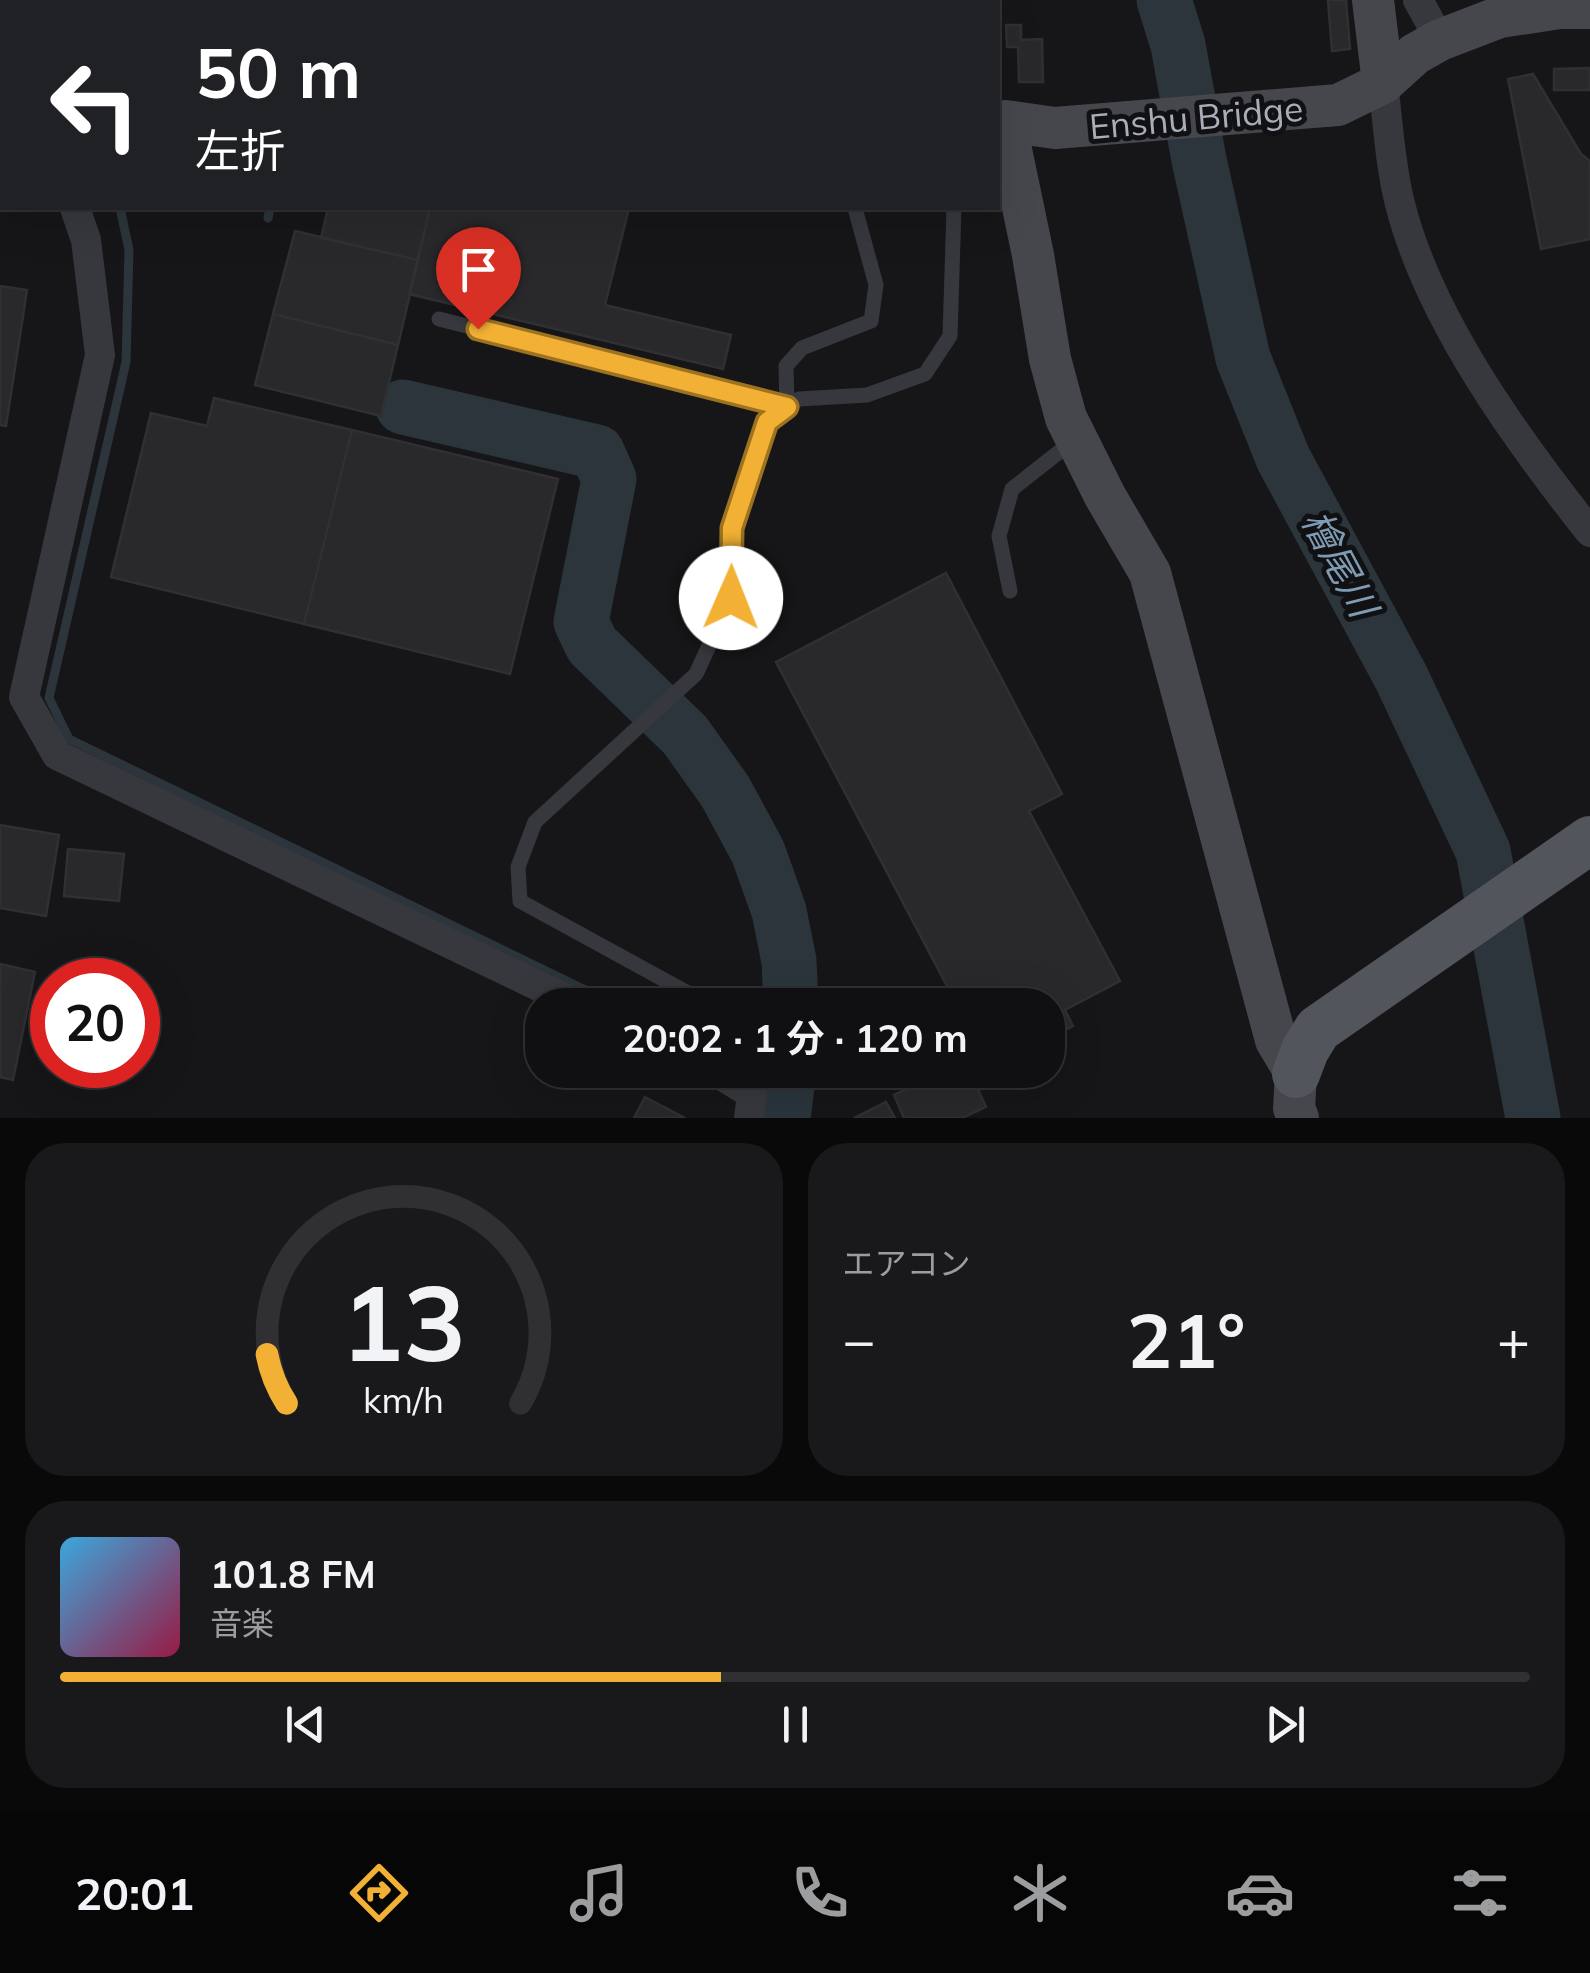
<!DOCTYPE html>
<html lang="ja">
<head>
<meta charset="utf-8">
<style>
  :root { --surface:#101012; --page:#19191b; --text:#f1f3f6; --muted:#9c9d9f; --line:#303032; --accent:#f2b134 }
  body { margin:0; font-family:Mulish,"Noto Sans JP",sans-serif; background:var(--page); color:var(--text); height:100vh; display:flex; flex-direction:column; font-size:38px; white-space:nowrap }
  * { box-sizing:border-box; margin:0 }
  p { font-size:32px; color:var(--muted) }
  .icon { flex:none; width:55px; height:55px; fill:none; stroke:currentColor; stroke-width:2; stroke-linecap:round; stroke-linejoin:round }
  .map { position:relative; height:1118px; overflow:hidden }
  .details { display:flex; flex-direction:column; gap:25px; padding:25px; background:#09090a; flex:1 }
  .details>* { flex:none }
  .hud { position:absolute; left:0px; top:0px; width:1000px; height:210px; box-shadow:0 10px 40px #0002,0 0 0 2px var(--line); background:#202124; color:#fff; overflow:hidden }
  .speed { position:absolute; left:30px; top:958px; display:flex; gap:20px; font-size:50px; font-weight:700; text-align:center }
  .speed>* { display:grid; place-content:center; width:130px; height:130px; border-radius:50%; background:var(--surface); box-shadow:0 10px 40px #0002,0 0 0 2px var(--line); line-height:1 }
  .speed .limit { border:15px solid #d22; background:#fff; color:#111 }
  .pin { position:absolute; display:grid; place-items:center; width:85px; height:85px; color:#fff; margin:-102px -42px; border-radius:50% 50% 50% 0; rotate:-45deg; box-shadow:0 0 10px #0007 }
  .pin .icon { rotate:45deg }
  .me { position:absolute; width:110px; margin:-55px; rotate:1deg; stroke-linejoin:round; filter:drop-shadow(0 0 8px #0008) }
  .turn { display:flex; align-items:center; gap:35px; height:210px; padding:0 30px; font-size:45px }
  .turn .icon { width:130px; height:130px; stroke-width:2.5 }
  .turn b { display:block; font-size:70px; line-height:85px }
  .big { font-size:75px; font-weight:700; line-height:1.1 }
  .details .tile { flex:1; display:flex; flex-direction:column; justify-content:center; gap:15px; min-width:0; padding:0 35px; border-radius:40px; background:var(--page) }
  .details .dial { align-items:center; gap:0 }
  .dial svg { height:260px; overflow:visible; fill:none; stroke:var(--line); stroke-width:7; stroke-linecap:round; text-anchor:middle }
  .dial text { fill:var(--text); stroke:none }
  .song { display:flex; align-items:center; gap:30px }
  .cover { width:120px; height:120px; border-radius:15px; background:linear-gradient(135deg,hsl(200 70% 55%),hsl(340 70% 35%)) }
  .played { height:10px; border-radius:5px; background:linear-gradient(90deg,var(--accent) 45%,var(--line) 45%) }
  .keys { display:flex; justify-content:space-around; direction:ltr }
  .heat { display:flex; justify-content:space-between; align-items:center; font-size:55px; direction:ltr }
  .details .tiles { flex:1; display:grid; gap:25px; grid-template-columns:1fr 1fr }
  .tile:last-child { grid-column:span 2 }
  .trip { position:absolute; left:525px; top:988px; width:540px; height:100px; border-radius:40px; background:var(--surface); box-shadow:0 10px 40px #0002,0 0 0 2px var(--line); font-weight:700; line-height:100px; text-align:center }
  .tabs { display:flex; height:160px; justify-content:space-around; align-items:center; background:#060607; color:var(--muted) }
  .tabs .icon { width:70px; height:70px }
  .tabs .current { color:var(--accent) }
  .tabs b { font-size:45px; color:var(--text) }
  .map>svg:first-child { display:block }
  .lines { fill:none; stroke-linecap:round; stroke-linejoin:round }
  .stream { stroke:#2c353c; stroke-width:9 }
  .river { stroke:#2c353c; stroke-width:55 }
  .building { fill:#29292c; stroke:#303034; stroke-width:2.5 }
  .lane { stroke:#37383d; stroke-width:15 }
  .street { stroke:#37383d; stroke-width:30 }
  .secondary { stroke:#45474d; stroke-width:42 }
  .primary { stroke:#53555c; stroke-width:48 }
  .route-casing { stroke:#9d7322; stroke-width:25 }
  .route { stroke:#f2b134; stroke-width:18 }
  .labels { text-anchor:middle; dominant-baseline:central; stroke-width:10; stroke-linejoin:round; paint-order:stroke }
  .street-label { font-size:35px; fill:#a8adb8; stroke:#111113 }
  .water-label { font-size:38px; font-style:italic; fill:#7f9bb3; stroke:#111113 }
</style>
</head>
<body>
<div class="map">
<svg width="1590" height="1118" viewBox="0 0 1590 1118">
  <rect width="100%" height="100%" fill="#161618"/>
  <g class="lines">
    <path class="stream" d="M143,2V0
      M307,2L308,0
      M120,208L129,250L126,362L49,698L69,739L616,1005
      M268,218L270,208
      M765,1070L789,1080"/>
    <path class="river" d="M1164,0L1178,45L1199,160L1243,358L1283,458L1401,677L1483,851L1533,1118
      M403,407L597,452L609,479L581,622L592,645L685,735L725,791L758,852L779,911L789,961L791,1005
      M783,1118L789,1070"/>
  </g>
  <path class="building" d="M7,0H80L6,2Z
    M1328,0H1346L1350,49L1332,51Z
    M2,16V182L0,181Z
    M1006,25H1021V40L1042,39L1043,82H1019L1018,47H1007Z
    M1590,68V90H1554V69Z
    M1533,74L1581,154L1590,161V239L1541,249L1508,79Z
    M328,208H430L418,260L321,238Z
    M430,208H629L605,305L731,335L723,369L409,294Z
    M295,231L418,260L398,345L273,314Z
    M0,286L27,290L6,426L0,425Z
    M273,314L398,345L381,416L255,385Z
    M214,398L352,430L304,624L111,577L151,413L207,426Z
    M352,430L558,479L510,674L304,624Z
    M946,573L1062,794L1029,811L1120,981L1065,1010L1073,1026L1048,1039V1005H957L776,662Z
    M0,825L59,835L46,916L0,908Z
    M68,849L124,854L119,901L64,896Z
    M0,964L35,972L13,1080L0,1077Z
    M949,1070H969L986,1107L962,1118H904L894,1095Z
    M645,1097L685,1118H634Z
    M886,1102L895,1118H854Z"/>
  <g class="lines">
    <path class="lane" d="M742,0L745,2
      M439,319L787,407L786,366L802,348L871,321L876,285L855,208
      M1010,591L999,536L1012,489L1073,441
      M710,1005L520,901L518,867L535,822L696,674L731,598L732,528L767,422L799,399L867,395L925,374L950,336L954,208"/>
    <path class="street" d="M951,0L952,2
      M1418,0L1440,40
      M112,2V0
      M1383,83C1388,122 1390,165 1400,204C1429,319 1517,440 1590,532
      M75,208L86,240L100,355L24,697L57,755L578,1005
      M713,1070L752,1094L749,1118"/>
    <path class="secondary" d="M1373,0L1383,83
      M1298,1118L1294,1108L1296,1074L1276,1040L1150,573L1105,496L1066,418L1050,359L1033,255L1005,121L1055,128L1338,105L1383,83L1415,54L1440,40L1500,17L1560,8H1590"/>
    <path class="primary" d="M1296,1074L1305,1050L1318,1029L1590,840"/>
  </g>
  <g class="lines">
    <defs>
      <path id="route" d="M478,329L787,407L767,422L732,528L731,598"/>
    </defs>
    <use href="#route" class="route-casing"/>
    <use href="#route" class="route"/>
  </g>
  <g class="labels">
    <g class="street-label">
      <text transform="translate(1196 117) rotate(-5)">Enshu Bridge</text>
    </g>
    <g class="water-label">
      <text transform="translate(1340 563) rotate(62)">檜尾川</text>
    </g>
  </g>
</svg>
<div class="speed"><div class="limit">20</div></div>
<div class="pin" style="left:478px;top:329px;background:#d93025"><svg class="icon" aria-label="arrive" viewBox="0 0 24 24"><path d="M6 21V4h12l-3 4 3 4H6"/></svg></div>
<svg class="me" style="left:731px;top:598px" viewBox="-20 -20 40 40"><circle r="19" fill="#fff"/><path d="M0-13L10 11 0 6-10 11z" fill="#f2b134"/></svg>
<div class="trip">20:02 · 1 分 · 120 m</div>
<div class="hud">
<div class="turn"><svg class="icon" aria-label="left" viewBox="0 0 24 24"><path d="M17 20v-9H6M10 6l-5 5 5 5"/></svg><div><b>50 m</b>左折</div></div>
</div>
</div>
<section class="details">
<div class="tiles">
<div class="tile dial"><svg viewBox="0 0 100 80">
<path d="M14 69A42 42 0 1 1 86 69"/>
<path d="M14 69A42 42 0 0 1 8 54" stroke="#f2b134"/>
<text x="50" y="56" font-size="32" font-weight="700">13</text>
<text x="50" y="72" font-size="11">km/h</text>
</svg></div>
<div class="tile"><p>エアコン</p>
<div class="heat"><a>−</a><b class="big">21°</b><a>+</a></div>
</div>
<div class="tile">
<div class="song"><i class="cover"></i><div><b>101.8 FM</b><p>音楽</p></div></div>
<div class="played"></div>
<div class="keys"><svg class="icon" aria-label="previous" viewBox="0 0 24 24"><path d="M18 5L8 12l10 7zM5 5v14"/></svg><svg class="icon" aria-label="pause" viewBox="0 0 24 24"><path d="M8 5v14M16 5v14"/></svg><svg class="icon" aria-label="next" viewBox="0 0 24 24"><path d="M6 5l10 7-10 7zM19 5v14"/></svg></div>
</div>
</div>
</section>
<nav class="tabs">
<b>20:01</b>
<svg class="icon current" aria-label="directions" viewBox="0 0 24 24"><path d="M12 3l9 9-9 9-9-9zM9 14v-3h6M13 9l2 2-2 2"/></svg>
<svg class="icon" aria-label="music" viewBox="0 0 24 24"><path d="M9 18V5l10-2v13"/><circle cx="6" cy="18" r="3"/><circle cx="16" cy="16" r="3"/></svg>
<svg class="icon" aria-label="phone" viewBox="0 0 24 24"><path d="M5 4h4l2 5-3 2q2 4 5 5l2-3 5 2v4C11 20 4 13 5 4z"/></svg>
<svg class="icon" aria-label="climate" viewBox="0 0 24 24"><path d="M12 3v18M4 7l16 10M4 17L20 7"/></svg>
<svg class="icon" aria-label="car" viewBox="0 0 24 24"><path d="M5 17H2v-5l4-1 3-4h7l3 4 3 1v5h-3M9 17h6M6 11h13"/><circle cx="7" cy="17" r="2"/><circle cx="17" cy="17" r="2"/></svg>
<svg class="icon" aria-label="filters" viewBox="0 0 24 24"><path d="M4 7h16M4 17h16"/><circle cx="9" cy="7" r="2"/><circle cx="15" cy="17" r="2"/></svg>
</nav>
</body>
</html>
